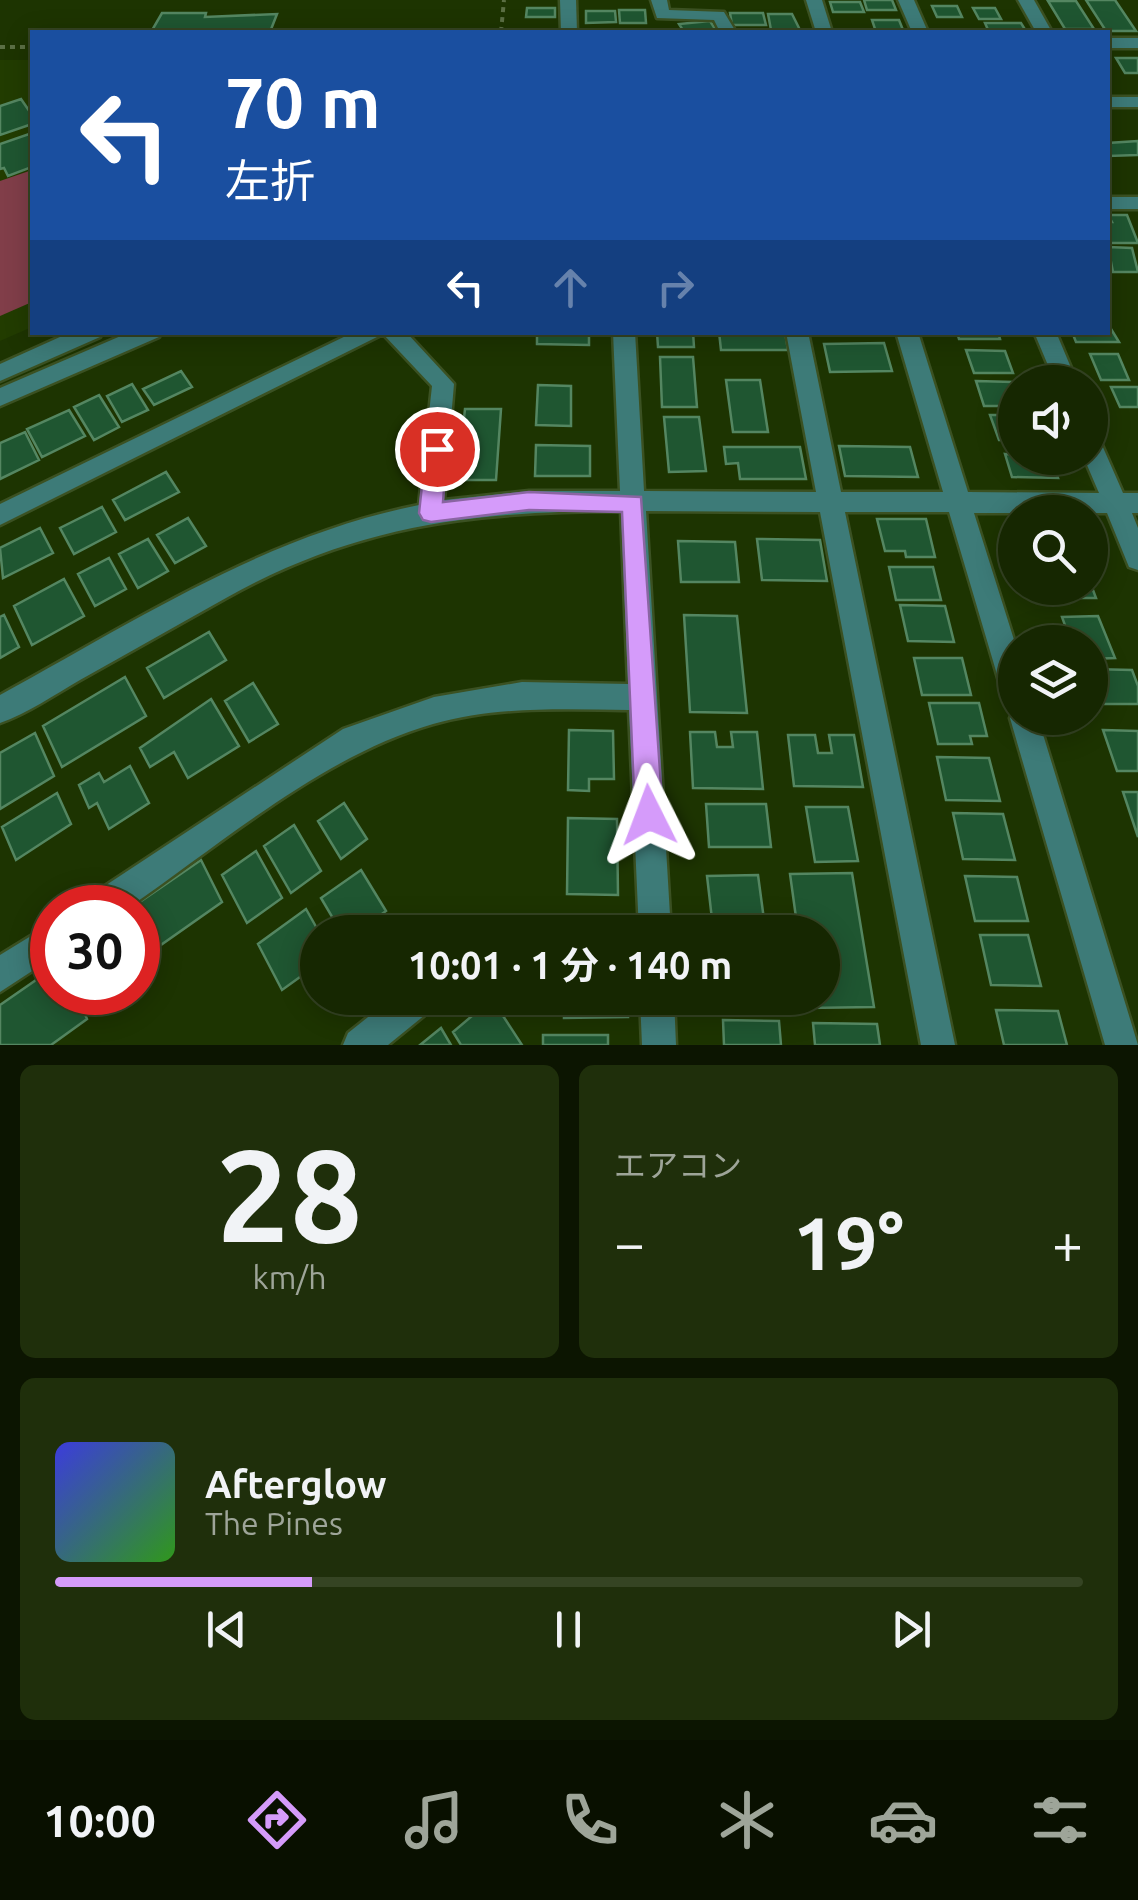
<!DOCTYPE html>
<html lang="ja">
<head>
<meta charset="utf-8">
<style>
  :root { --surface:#162701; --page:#1f2f0b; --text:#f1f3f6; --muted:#9ea599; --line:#354423; --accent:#d59bfa }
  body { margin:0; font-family:Ubuntu,"Noto Sans JP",sans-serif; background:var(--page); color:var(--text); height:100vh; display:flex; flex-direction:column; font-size:38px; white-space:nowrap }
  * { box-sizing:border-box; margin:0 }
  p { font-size:32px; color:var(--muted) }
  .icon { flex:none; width:55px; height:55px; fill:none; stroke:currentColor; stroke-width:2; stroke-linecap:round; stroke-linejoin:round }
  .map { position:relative; height:1045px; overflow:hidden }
  .drawer { display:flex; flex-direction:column; gap:20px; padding:20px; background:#0c1501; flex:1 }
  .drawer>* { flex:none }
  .top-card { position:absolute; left:30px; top:30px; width:1080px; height:305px; border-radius:0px; box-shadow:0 5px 25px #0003,0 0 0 2px var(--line); background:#1a4fa0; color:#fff; overflow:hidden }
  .fabs { position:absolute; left:998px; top:365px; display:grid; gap:20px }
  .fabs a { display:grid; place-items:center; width:110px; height:110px; border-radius:50%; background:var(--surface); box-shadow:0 5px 25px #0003,0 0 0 2px var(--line); font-size:50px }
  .speed { position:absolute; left:30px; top:885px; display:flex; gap:20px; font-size:50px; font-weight:700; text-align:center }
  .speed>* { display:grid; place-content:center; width:130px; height:130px; border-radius:50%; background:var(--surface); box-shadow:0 5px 25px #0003,0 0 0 2px var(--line); line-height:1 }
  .speed .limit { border:15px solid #d22; background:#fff; color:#111 }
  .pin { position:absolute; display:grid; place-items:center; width:85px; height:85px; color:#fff; margin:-42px; border:5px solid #fff; border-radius:50%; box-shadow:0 2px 10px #0007 }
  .me { position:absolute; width:110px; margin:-55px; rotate:357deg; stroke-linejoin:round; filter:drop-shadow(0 0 8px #0008) }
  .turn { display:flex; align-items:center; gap:35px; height:210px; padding:0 30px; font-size:45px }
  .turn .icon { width:130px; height:130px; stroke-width:2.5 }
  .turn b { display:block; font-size:70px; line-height:85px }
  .lanes { display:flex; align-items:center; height:95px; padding:0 30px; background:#0003; justify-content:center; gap:50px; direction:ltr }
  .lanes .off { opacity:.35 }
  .big { font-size:75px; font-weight:700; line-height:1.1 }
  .drawer .widget { flex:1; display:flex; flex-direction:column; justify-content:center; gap:15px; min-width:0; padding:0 35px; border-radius:15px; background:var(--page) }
  .drawer .dial { align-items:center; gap:0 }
  .dial b { font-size:130px; line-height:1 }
  .song { display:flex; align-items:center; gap:30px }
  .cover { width:120px; height:120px; border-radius:15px; background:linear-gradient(135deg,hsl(240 70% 55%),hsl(110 70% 35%)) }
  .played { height:10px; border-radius:5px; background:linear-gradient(90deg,var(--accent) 25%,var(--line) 25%) }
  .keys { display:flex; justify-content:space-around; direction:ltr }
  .heat { display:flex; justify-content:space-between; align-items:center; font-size:55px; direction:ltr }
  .drawer .tiles { flex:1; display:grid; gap:20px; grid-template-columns:1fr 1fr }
  .widget:last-child { grid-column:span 2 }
  .trip { position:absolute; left:300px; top:915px; width:540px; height:100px; border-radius:50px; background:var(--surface); box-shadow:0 5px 25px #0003,0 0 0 2px var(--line); font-weight:700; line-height:100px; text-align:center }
  .dock { display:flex; height:160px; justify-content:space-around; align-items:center; background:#091000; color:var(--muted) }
  .dock .icon { width:70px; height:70px }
  .dock .selected { color:var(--accent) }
  .dock b { font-size:45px; color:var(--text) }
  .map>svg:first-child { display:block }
  .built { fill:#223c00 }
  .green { fill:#813e49 }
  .building { fill:#1f5631; stroke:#548661; stroke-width:2.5 }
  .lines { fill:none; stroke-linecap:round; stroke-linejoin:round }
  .minor-casing { stroke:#3b5122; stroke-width:5 }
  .path { stroke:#5b6f44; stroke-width:4; stroke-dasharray:5 5; stroke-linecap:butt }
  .minor { fill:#3d7b78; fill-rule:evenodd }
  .route { fill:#d59bfa; stroke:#8a65a2; stroke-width:2.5 }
</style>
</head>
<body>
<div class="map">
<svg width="1138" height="1045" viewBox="0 0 1138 1045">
  <rect width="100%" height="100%" fill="#1d3401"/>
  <path class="built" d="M0,60H32V327L0,341Z"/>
  <path class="green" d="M32,170V302L0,316V181Z"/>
  <path class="building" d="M864,0H892L896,10H867Z
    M1086,0H1115L1136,31H1106Z
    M1048,1H1076L1094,29H1065Z
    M830,2H860L864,12H833Z
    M932,6H957L962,17H937Z
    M527,8H555V17H526Z
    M973,8H995L1001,19H979Z
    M619,10H645L646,23H620Z
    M586,11H615L616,22L586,23Z
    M162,13H206L205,17L277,14L270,32H151Z
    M730,13H763L766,25H732Z
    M768,14H792L800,30H771Z
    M872,20H899L903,30L876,32Z
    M710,21L717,32H684L679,24Z
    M985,23H1021L1026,31L989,32Z
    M1116,58H1138V73H1125Z
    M21,99L32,115V124L0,135V106Z
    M32,133V167L8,176L4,168L0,169V144Z
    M1138,141V155L1108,156V143Z
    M1108,215H1127L1138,243H1108V222H1112Z
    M1108,247L1132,248L1138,272H1113Z
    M1108,324L1119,342H1076L1072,332H1108Z
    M537,332H589V345L537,344Z
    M657,332H693L694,347H658Z
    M719,332H785L788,350H721Z
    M957,332H998L1000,339H959Z
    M884,343L892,371L830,372L824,344Z
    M966,350L1005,351L1013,373H974Z
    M1090,354H1118L1129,380H1101Z
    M660,357H693L697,407H662Z
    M181,371L192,387L154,405L143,389Z
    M726,380H760L768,432H733Z
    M976,381L1013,382L1015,406H984Z
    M132,384L148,410L122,422L107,396Z
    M538,385L571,386V426L536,425Z
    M1111,387H1138V407H1120Z
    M99,395L119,427L94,440L74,407Z
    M465,409H501L496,480H457Z
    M69,410L85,436L42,457L27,429Z
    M990,415H1015V440H999Z
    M664,417H699L706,471L669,472Z
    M25,432L39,460L0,479V443Z
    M536,445L590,446V476H535Z
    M839,446L910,447L918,477L845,476Z
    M724,447H800L806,479H740L738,463L726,464Z
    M1005,454L1044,458L1046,462H1052L1058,478L1012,477Z
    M166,472L179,492L125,520L113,500Z
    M102,507L116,532L74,554L60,528Z
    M188,518L206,546L175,563L157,535Z
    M877,519H926L935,557H906L905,551H885Z
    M40,528L53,553L3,578L0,548Z
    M148,539L168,571L138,588L119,554Z
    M757,539L820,540L827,581L762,580Z
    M678,541L735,542L739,582H681Z
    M109,558L126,589L95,606L78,574Z
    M889,567H933L941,600H896Z
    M64,579L84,616L32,645L14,606Z
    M1090,582L1096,598H1053L1050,588H1090Z
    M900,605L945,606L954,642L908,641Z
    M4,615L19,647L0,658V617Z
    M684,615L737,616L747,713L690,712Z
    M1098,616L1115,658L1090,659V642H1071L1062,617Z
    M209,632L226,660L164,698L147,668Z
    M914,658H962L971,695H922Z
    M1090,669L1132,670L1138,686V704H1092Z
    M125,677L146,716L62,767L43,726Z
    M253,683L278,724L249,742L225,701Z
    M211,699L239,746L188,778L174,752L150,767L140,748Z
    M929,703H979L987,736H970L972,744H938Z
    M569,730L613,731L614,779H589V791L568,790Z
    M1103,730L1138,731V771H1117Z
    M690,732H715L717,747H733L731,732H757L763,789L693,788Z
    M35,733L54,776L0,809V753Z
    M788,735H815L818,753H832L829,735H854L863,787L794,786Z
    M937,757L989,758L1000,801L946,800Z
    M130,766L149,803L109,829L97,803L89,808L79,785L99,773L104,782Z
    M1123,792H1138V837Z
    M57,793L71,824L16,860L2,827Z
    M344,803L367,839L341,859L318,821Z
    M706,804H766L771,847H709Z
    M806,807H848L858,861L815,862Z
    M953,813L1003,814L1015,860L963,859Z
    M568,818L617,819L618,895L567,894Z
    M294,825L321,871L291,893L264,846Z
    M256,851L282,898L247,923L222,875Z
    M201,860L222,902L138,961V908H131Z
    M361,870L386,911L357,932H341L321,898Z
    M852,873L874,1007L807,1008L806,998H822V932H798L790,874Z
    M758,875L765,927L713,928L707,876Z
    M965,876L1017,877L1028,921H975Z
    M306,909L319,932L318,964L282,990L258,944Z
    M980,935H1028L1041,986L991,985Z
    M52,969V992H76L87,1019L51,1045H0V1005Z
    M564,998H627L628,1017L564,1018Z
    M492,999L522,1045H461L453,1032Z
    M996,1010L1058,1011L1067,1045H1004Z
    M723,1020L779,1021L781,1045H724Z
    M813,1023L877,1024L880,1045H815Z
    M441,1028L451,1045H420Z
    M543,1035H608V1045H543Z"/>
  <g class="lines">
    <defs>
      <path id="minor" d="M560,0H576L577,32H561Z
        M651,0H667L669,10L724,12L736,32H720L714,20L657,18Z
        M806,0H822L832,32H816Z
        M898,0H914L928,32H912Z
        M1018,0H1034L1052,32H1036Z
        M1108,38H1138V48H1108Z
        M1108,97H1138V107H1108Z
        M1108,197H1138V209H1108Z
        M71,332H102L100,337L0,381V364Z
        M130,332H161L159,337L0,406V388Z
        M354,332H406L454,384L444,500L529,491H620L613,332H635L644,491L816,492L786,332H808L841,492H943L896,332H918L968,492L1099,493L1084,458H1090V433L1098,436L1123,493H1138V513H1132L1138,528V570L1129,567L1107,513H974L1015,643V701L1005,697L1001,688L949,512H845L955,1045H921L820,512L646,511L671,932H639L629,710C563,709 497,706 433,724C324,755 221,844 128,908H83L88,897L343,729L434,697L522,682L628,684L621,511C474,511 356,525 226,598C177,625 129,653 80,680C54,695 28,713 0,723V695C135,621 267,535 419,505L432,386L383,334L0,525V504Z
        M1034,332H1056L1077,382H1055Z
        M1015,708V718H1038L1138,1045H1105L1010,718Z
        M52,923V958L0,992V955Z
        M392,998H436L431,1010L388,1045H343L348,1033Z
        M640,998H674L676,1045H642Z"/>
    </defs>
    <use href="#minor" class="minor-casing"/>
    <path class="path" d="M501,32L504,0
      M0,47H32"/>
    <use href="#minor" class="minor"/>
  </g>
  <path class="route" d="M437,440L447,449L443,502L529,492L641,497L663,815L659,825L649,829L639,825L635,815L622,512L529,510L431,522L423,520L419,513L426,449Z"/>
</svg>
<div class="fabs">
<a><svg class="icon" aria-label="sound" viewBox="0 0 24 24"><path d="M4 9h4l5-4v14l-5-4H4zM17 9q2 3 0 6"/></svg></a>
<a><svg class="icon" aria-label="search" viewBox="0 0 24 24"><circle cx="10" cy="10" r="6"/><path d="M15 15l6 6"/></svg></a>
<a><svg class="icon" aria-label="layers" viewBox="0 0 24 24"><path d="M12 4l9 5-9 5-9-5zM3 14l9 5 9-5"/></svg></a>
</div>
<div class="speed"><div class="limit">30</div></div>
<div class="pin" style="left:437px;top:449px;background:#d93025"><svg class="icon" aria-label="arrive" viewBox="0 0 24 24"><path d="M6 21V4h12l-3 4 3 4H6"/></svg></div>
<svg class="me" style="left:649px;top:815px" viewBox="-20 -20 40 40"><path d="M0-17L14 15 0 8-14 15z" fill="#d59bfa" stroke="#fff" stroke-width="4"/></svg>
<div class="trip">10:01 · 1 分 · 140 m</div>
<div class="top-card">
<div class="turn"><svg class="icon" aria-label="left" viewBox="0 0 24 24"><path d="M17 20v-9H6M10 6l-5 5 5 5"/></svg><div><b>70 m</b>左折</div></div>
<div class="lanes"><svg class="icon" aria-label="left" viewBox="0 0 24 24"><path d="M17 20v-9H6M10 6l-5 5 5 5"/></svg><svg class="icon off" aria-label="ahead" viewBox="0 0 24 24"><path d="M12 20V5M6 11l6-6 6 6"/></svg><svg class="icon off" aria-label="right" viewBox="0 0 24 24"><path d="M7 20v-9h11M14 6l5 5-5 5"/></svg></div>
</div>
</div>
<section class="drawer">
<div class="tiles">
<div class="widget dial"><b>28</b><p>km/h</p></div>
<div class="widget"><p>エアコン</p>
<div class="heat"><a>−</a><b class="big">19°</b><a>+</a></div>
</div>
<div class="widget">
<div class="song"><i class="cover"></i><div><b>Afterglow</b><p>The Pines</p></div></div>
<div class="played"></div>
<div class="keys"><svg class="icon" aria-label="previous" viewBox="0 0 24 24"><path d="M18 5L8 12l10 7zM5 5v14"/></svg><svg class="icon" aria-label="pause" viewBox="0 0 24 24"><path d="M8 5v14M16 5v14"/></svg><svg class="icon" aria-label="next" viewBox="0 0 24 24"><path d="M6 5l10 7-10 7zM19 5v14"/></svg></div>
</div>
</div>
</section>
<nav class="dock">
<b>10:00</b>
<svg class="icon selected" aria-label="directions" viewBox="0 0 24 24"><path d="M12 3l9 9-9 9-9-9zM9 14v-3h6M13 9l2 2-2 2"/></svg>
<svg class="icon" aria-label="music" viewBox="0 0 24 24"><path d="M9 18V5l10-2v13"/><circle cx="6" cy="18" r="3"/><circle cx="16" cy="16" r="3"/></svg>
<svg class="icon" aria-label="phone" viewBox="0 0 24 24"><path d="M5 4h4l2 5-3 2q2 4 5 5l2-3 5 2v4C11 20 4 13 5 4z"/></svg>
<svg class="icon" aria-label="climate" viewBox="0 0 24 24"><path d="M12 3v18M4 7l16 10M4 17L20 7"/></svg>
<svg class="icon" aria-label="car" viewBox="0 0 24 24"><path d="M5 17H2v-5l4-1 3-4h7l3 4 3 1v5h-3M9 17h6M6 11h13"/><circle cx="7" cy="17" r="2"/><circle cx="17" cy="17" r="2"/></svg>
<svg class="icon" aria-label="filters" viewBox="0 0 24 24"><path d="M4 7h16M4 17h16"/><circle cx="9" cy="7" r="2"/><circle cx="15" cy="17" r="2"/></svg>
</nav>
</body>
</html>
